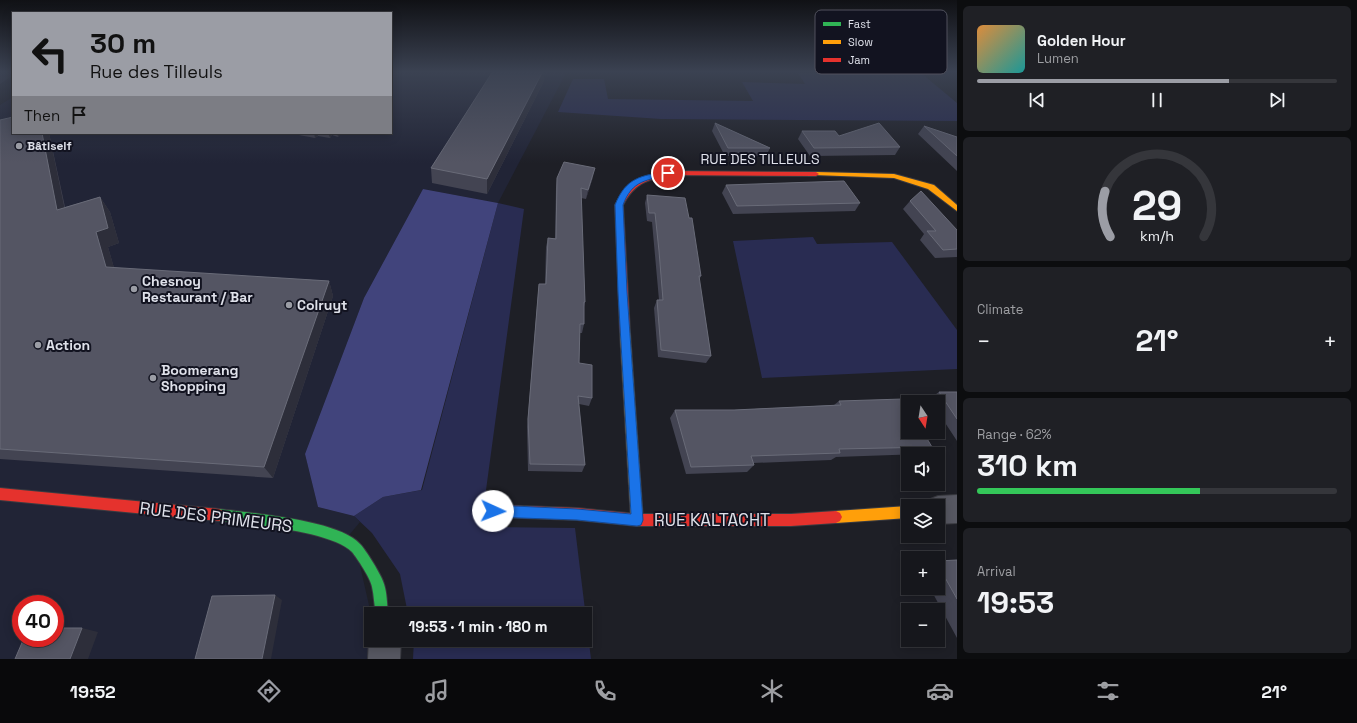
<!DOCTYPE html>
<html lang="en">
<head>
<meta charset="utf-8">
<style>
  :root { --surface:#16171c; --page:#1f2025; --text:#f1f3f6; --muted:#9e9fa3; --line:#35363b; --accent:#9b9da5 }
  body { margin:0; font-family:"Space Grotesk",sans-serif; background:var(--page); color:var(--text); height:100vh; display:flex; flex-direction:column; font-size:15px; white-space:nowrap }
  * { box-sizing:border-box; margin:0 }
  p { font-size:13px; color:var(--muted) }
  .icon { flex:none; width:22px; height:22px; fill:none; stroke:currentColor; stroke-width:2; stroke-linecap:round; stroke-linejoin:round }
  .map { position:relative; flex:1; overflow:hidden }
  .side { display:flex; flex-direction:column; gap:6px; padding:6px; background:#0c0d0f; width:400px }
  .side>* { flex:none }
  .hud { position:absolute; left:12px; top:12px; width:380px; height:122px; border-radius:0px; box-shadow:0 2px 10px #0003,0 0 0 1px var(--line); background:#9b9da5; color:#111; overflow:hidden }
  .needle { width:26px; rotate:168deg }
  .controls { position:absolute; left:901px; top:395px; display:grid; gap:8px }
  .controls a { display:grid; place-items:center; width:44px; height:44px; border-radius:0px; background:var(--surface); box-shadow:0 2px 10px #0003,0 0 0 1px var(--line); font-size:20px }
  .speed { position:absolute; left:12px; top:595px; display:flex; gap:8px; font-size:20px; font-weight:700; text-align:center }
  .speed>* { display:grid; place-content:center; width:52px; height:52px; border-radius:50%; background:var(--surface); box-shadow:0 2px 10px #0003,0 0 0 1px var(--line); line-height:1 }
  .speed .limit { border:6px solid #d22; background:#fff; color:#111 }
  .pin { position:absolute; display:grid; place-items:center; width:34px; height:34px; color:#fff; margin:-17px; border:2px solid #fff; border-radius:50%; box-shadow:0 1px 4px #0007 }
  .me { position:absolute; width:44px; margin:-22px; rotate:92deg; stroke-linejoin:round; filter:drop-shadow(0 0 3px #0008) }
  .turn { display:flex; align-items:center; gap:14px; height:84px; padding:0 12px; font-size:18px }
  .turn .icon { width:52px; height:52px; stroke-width:2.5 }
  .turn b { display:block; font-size:28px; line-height:34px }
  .then { display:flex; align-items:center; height:38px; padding:0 12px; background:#0003; gap:8px; font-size:15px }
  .big { font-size:30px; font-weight:800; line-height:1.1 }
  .side .tile { flex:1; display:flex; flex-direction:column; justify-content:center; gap:6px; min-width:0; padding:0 14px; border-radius:6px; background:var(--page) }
  .side .dial { align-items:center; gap:0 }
  .dial svg { height:104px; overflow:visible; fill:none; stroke:var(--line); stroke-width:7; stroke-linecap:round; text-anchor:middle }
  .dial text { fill:var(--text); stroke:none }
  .song { display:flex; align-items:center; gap:12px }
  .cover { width:48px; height:48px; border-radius:6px; background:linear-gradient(135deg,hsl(30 70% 55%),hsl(180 70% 35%)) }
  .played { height:4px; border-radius:2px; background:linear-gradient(90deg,var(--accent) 70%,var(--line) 70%) }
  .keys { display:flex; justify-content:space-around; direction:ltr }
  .heat { display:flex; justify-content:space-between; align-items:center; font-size:22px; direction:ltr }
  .charge { height:6px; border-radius:3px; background:linear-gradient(90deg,#34c759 62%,var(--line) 0) }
  .trip { position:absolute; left:364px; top:607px; width:228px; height:40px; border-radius:0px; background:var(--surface); box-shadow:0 2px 10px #0003,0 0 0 1px var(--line); font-weight:800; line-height:40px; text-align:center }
  .dock { display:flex; height:64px; justify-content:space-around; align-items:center; background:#09090b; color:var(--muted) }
  .dock .icon { width:28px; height:28px }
  .dock .selected { color:var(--accent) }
  .dock b { font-size:18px; color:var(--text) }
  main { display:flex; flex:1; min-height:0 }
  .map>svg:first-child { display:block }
  .built { fill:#212436; fill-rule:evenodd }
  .green { fill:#292c52 }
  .forest { fill:#41447c }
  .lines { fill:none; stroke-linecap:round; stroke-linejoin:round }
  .street-casing { stroke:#3a3b41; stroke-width:2 }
  .fast-casing { stroke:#3a3b41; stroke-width:2 }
  .slow-casing { stroke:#3a3b41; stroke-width:2 }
  .jam-casing { stroke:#3a3b41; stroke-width:2 }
  .street { fill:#575862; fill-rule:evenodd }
  .fast { fill:#30b455; fill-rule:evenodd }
  .slow { fill:#ff9f0a; fill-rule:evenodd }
  .jam { fill:#e5322d; fill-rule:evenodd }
  .wall { fill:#434452 }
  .shaded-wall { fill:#2d2e3a }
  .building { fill:#545563; stroke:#696b78 }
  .route { fill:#1a73e8; stroke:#114b97 }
  .poi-dot { fill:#9b9da5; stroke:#121320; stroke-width:1.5 }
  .labels { text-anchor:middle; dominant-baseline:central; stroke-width:4; stroke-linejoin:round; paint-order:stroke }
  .far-poi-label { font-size:12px; font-weight:bold; fill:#dfe1ea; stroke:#121320; text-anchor:start }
  .street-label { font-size:14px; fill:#dfe1ea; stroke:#121320 }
  .poi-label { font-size:14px; font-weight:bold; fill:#dfe1ea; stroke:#121320; text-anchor:start }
  .near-street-label { font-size:17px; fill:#dfe1ea; stroke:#121320 }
  .key { fill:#121320; stroke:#50515d; stroke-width:1 }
  .key-label { font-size:11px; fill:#dfe1ea }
</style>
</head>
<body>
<main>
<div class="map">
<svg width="957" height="659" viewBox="0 0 957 659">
  <rect width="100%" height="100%" fill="#1e1f26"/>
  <path class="built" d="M391,71H567L498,203L423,189L364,298L305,454L318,507L354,516L360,522L345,540L356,548L371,614V640L384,659H0V105L13,97V133H391ZM21,604H55V638H21Z"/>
  <path class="green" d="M798,73H921L957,103V121L661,119L558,112L573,79H604L608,99L753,101L742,82L805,84Z
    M498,203L524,209L481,527L575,528L591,659H413L414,640H585V614H408L400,574L372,533L354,516L383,497L422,490Z
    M813,237L817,244L892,242L957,330V369L762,378L733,241Z"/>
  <path class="forest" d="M423,189L498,203L421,490L383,497L354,516L318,507L305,454L364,298Z"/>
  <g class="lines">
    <defs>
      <path id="street" d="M957,495V523L938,524V506H926L928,500L938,496Z
        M371,635V640H401L400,659H368L369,640Z"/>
      <path id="fast" d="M219,509C251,513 339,520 360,544C366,550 382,576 384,584C387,593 387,604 388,614H376C374,605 374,595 372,587C371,579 357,558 352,552C332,531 249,524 219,521L215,519L213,515L215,511Z"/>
      <path id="slow" d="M816,172L894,174L934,185L957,205V211L928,189L894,178L814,175V173Z
        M625,328L628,329L630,332L643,520L641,524L637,526L633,524L631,520L620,332L622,329Z
        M908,506V518L836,523L832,521L830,517L832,513L836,511Z"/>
      <path id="jam" d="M668,171L816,172L819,174L816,176L668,175C646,180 634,184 623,205L630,332L628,335H622L620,332L615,205C628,180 642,176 668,171Z
        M0,488L219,509L223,511L225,515L223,519L219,521L0,500Z
        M493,505L577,508L637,514H791L836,511L840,513L842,517L840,521L836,523L791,526H637L577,520L493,517L489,515L487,511L489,507Z"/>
    </defs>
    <use href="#street" class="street-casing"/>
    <use href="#fast" class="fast-casing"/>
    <use href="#slow" class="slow-casing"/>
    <use href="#jam" class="jam-casing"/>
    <use href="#street" class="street"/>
    <use href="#fast" class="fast"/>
    <use href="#slow" class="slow"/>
    <use href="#jam" class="jam"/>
  </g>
  <path class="wall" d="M391,71H403L393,79H391Z
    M544,81L487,194L432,183L431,168Z
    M0,120L13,133H49L65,207L100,197L110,212L119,243L108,247L114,268L329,281L333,296L273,478L0,459Z
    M715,123L770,148L766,156H725L712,131Z
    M924,126L957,137V171L918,134Z
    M802,131L839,136L900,147L895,155L810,156L798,139Z
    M288,133H341L338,137L332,135L330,138L318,136L315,138Z
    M593,177L586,199L581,198L585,302L584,307V324L582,333H580L579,363L592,398L589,406L579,404L585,465L582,472L528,471L527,427L538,293L539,284H545L546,247L548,238H555L556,187L557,178Z
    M726,185L860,203L855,211L733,214L722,193Z
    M647,195L701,276L699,280L711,356L706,363L658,357L654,308L657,300H659L652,222L647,221L645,203Z
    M910,201L957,230V257L935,258L920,240L924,234L903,209Z
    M939,392H957V441L938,412V402H931L929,399Z
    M839,401L932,447L921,454L836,457L831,460L753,463L754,465L747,472L686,474L670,418L675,410H734L834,405Z
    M957,560V638L930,588H938V561Z"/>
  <path class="shaded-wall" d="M0,71H13V75L0,84Z
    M392,71H403L393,79Z
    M543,71H545L544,81L487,194V179Z
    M42,133H49L68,225L57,210Z
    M314,133H317L318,136L315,138Z
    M328,133H332V135L330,138Z
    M337,133H341L338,137Z
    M595,168L593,177L586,199L588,190Z
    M100,197L110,212L119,243L108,247L118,282L106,267L96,232Z
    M329,281L333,296L273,478L264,467Z
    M275,595L282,600L271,659H262Z
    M82,628L98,632L88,659H70Z"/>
  <path class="building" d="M493,71H543L487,179L431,168Z
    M13,117V133H42L57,210L100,197L108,228L96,232L106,267L329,281L264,467L0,449V120Z
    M715,123L770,148H728Z
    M879,123L900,147L814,148L802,131H835L839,136Z
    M924,126L957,137V156Z
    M564,162L595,168L588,190L581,188L585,302H584V324H580L579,363L592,365V398L578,396L585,465L530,464L528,419L539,284H546L548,238L556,239L557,178Z
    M844,181L860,203L737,206L726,185Z
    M921,191L957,230V249L943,250L927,231H936L910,201Z
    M647,195L685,198L689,218H692L701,276H699L711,356L661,350L657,300H663L659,251L655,213H649Z
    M939,392H957V419Z
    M903,399L908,407V432H923L932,447L839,449L840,453L751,456L754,465L691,467L675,410H734L841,405L839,401Z
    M957,560V599L938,565V561Z
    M275,595L262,659H195L212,596Z
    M55,628H82L70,659H15L24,638H55Z"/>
  <linearGradient id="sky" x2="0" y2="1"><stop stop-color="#101115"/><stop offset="0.44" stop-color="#3b4252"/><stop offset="1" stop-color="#3b4252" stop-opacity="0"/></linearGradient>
  <rect width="957" height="163" fill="url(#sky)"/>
  <path class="route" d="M668,171L670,172V175C647,180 632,180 623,205L627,292L643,520L641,525L637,526L577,520L493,517L489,515L487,511L489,507L493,505L577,509L631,514L618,292L615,205C626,177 641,176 668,171Z"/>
  <g class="poi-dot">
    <circle cx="19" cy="146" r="4"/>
    <circle cx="134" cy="289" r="4"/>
    <circle cx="289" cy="305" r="4"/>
    <circle cx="38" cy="345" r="4"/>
    <circle cx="153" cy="378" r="4"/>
  </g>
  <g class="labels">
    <g class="far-poi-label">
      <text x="27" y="146">Bâtiself</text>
    </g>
    <g class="street-label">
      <text x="760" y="159">RUE DES TILLEULS</text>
    </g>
    <g class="poi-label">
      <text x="142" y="281">Chesnoy<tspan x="142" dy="16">Restaurant / Bar</tspan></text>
      <text x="297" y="305">Colruyt</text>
      <text x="46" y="345">Action</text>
      <text x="161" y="370">Boomerang<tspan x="161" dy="16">Shopping</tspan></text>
    </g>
    <g class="near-street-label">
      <text transform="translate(216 517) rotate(7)">RUE DES PRIMEURS</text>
      <text x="712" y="520">RUE KALTACHT</text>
    </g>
  </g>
  <rect x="815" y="10" width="132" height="64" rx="6" class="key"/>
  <rect x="823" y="22" width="18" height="4" fill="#30b455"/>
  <rect x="823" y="40" width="18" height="4" fill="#ff9f0a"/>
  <rect x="823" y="58" width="18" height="4" fill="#e5322d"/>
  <g class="key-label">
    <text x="848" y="28">Fast</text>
    <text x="848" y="46">Slow</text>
    <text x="848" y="64">Jam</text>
  </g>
</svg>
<div class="controls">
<a><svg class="needle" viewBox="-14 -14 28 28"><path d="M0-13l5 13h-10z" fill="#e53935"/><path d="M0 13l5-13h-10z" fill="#9e9fa3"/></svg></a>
<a><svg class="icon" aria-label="sound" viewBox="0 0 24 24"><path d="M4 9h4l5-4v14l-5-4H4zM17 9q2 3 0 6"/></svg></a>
<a><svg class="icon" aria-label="layers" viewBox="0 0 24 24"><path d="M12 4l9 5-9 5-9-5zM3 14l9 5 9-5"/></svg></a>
<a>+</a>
<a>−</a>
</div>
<div class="speed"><div class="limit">40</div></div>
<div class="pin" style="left:668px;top:173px;background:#d93025"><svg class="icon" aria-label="arrive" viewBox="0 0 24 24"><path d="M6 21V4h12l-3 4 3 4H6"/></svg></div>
<svg class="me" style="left:493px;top:511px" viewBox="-20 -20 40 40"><circle r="19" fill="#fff"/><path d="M0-13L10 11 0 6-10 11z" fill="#1a73e8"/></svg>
<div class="trip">19:53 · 1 min · 180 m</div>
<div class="hud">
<div class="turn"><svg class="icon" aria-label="left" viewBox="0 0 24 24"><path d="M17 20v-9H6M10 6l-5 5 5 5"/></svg><div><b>30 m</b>Rue des Tilleuls</div></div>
<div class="then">Then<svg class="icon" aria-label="arrive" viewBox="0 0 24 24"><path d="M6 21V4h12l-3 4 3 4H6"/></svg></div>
</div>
</div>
<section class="side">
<div class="tile">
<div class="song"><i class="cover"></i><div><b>Golden Hour</b><p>Lumen</p></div></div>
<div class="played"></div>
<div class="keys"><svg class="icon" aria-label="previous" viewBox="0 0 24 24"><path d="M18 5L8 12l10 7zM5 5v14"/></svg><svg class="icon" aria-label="pause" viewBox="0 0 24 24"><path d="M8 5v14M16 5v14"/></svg><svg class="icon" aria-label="next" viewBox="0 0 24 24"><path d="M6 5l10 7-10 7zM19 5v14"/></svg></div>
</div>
<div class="tile dial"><svg viewBox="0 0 100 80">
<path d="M14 69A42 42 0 1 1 86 69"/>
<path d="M14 69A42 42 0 0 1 10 34" stroke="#9b9da5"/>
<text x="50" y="56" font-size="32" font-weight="700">29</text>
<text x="50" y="72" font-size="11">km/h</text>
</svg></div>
<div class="tile"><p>Climate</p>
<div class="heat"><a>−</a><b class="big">21°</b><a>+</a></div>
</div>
<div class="tile"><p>Range · 62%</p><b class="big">310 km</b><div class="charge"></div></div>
<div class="tile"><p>Arrival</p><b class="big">19:53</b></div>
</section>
</main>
<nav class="dock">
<b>19:52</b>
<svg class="icon selected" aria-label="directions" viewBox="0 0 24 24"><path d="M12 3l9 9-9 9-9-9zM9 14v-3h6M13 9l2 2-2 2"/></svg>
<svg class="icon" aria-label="music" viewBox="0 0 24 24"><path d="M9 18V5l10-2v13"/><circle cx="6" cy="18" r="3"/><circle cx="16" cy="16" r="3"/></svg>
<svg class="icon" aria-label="phone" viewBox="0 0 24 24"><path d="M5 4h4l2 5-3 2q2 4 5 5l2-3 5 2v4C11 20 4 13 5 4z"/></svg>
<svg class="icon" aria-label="climate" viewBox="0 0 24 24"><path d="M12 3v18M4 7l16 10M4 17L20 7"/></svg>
<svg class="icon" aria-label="car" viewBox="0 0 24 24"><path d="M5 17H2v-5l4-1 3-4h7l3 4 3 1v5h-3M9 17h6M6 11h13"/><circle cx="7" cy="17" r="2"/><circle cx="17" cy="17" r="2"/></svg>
<svg class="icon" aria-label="filters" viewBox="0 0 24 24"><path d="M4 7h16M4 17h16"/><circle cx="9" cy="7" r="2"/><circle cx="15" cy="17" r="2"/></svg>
<b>21°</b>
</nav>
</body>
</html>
